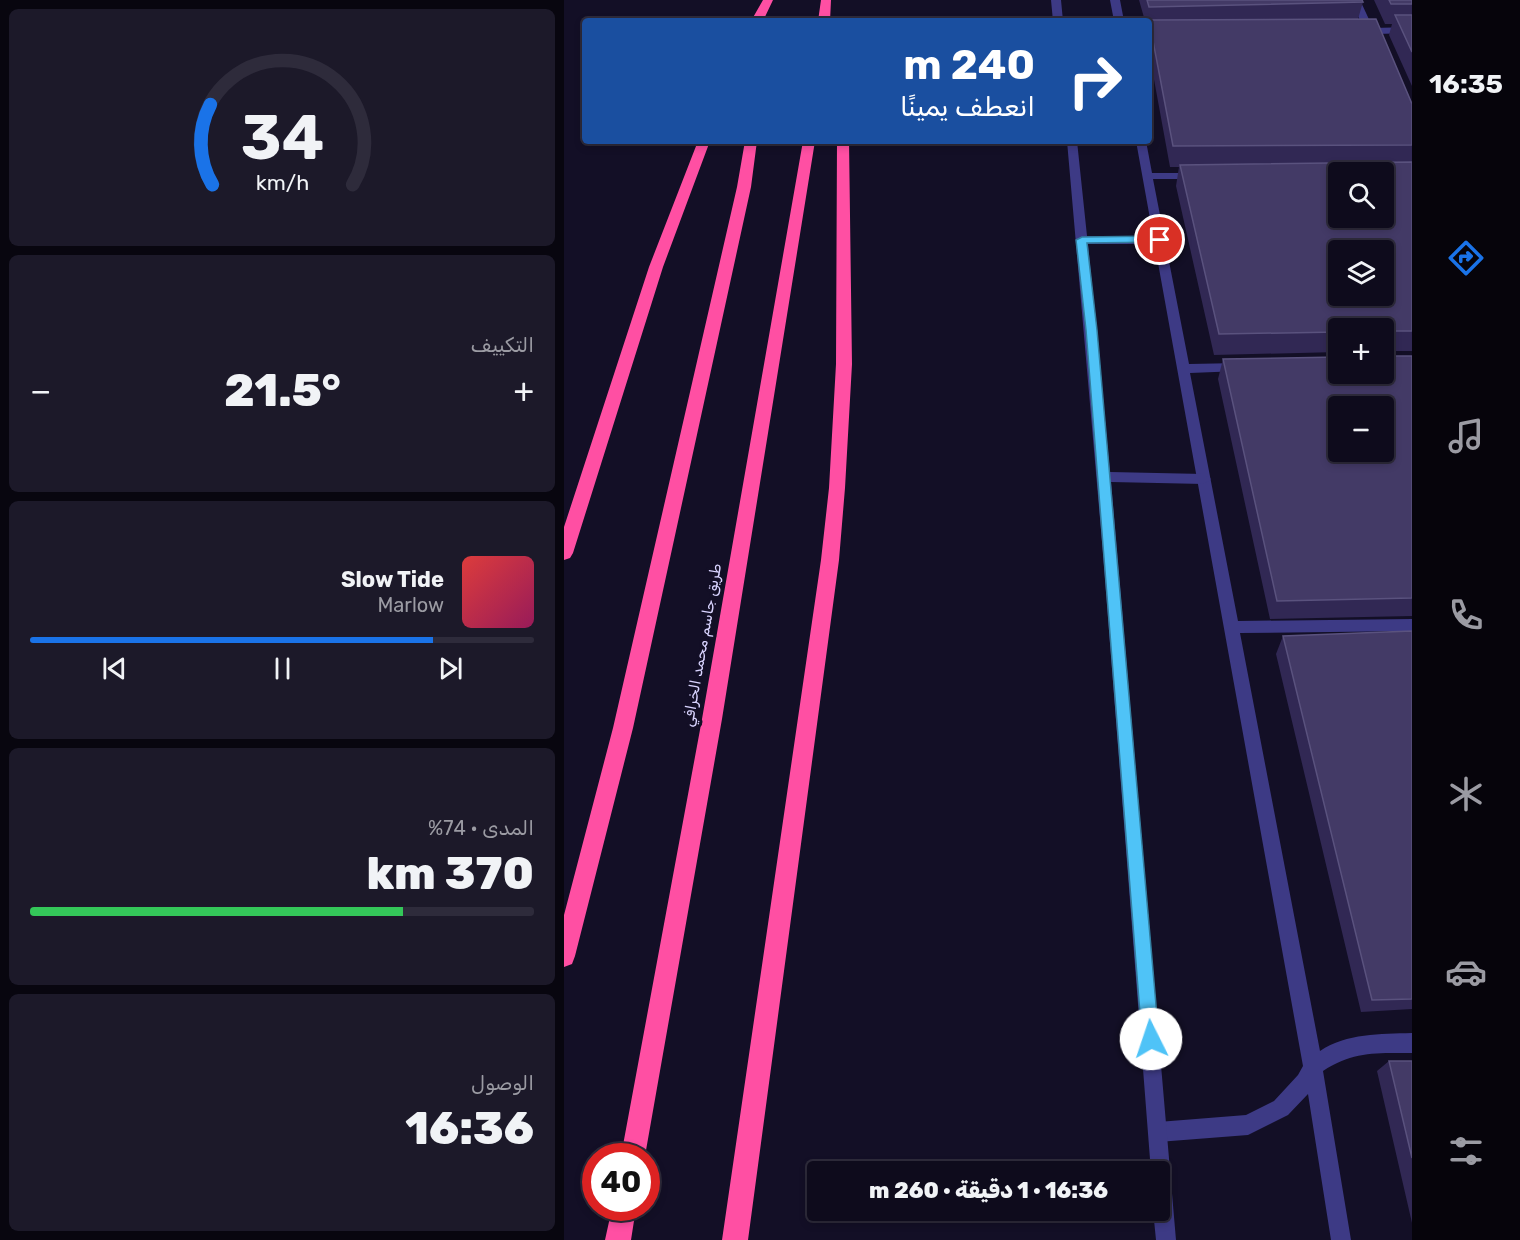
<!DOCTYPE html>
<html lang="ar">
<head>
<meta charset="utf-8">
<style>
  :root { --surface:#0e0b1c; --page:#1c1929; --text:#f1f3f6; --muted:#9b9ba3; --line:#2e2b3b; --accent:#1a73e8 }
  body { margin:0; font-family:Rubik,"Noto Sans Arabic",sans-serif; background:var(--page); color:var(--text); direction:rtl; height:100vh; display:flex; flex-direction:column; font-size:22px; white-space:nowrap }
  * { box-sizing:border-box; margin:0 }
  p { font-size:20px; color:var(--muted) }
  .icon { flex:none; width:33px; height:33px; fill:none; stroke:currentColor; stroke-width:2; stroke-linecap:round; stroke-linejoin:round }
  .map { position:relative; flex:1; overflow:hidden; direction:ltr }
  .details { display:flex; flex-direction:column; gap:9px; padding:9px; background:#08060f; width:564px }
  .details>* { flex:none }
  .hud { position:absolute; left:18px; top:18px; width:570px; height:126px; border-radius:6px; box-shadow:0 3px 9px #0003,0 0 0 2px var(--line); direction:rtl; background:#1a4fa0; color:#fff; overflow:hidden }
  .controls { position:absolute; left:764px; top:162px; display:grid; gap:12px }
  .controls a { display:grid; place-items:center; width:66px; height:66px; border-radius:6px; background:var(--surface); box-shadow:0 3px 9px #0003,0 0 0 2px var(--line); font-size:30px }
  .speed { position:absolute; left:18px; top:1143px; display:flex; gap:12px; font-size:30px; font-weight:700; text-align:center }
  .speed>* { display:grid; place-content:center; width:78px; height:78px; border-radius:50%; background:var(--surface); box-shadow:0 3px 9px #0003,0 0 0 2px var(--line); line-height:1 }
  .speed .limit { border:9px solid #d22; background:#fff; color:#111 }
  .pin { position:absolute; display:grid; place-items:center; width:51px; height:51px; color:#fff; margin:-26px; border:3px solid #fff; border-radius:50%; box-shadow:0 2px 6px #0007 }
  .me { position:absolute; width:66px; margin:-33px; rotate:356deg; stroke-linejoin:round; filter:drop-shadow(0 0 4px #0008) }
  .turn { display:flex; align-items:center; gap:21px; height:126px; padding:0 18px; font-size:27px }
  .turn .icon { width:78px; height:78px; stroke-width:2.5 }
  .turn b { display:block; font-size:42px; line-height:51px }
  .big { font-size:45px; font-weight:800; line-height:1.1 }
  .details .widget { flex:1; display:flex; flex-direction:column; justify-content:center; gap:9px; min-width:0; padding:0 21px; border-radius:9px; background:var(--page) }
  .details .dial { align-items:center; gap:0 }
  .dial svg { height:156px; overflow:visible; fill:none; stroke:var(--line); stroke-width:7; stroke-linecap:round; text-anchor:middle }
  .dial text { fill:var(--text); stroke:none }
  .song { display:flex; align-items:center; gap:18px }
  .cover { width:72px; height:72px; border-radius:9px; background:linear-gradient(135deg,hsl(0 70% 55%),hsl(330 70% 35%)) }
  .played { height:6px; border-radius:3px; background:linear-gradient(90deg,var(--accent) 80%,var(--line) 80%) }
  .keys { display:flex; justify-content:space-around; direction:ltr }
  .heat { display:flex; justify-content:space-between; align-items:center; font-size:33px; direction:ltr }
  .charge { height:9px; border-radius:4px; background:linear-gradient(90deg,#34c759 74%,var(--line) 0) }
  .trip { position:absolute; left:243px; top:1161px; width:363px; height:60px; border-radius:6px; background:var(--surface); box-shadow:0 3px 9px #0003,0 0 0 2px var(--line); font-weight:800; line-height:60px; text-align:center; direction:rtl }
  main { display:flex; flex:1; min-height:0 }
  .tab-bar { display:flex; flex-direction:column; width:108px; justify-content:space-around; align-items:center; background:#06040b; color:var(--muted) }
  .tab-bar .icon { width:42px; height:42px }
  .tab-bar .active { color:var(--accent) }
  .tab-bar b { font-size:27px; color:var(--text) }
  .map>svg:first-child { display:block }
  .lines { fill:none; stroke-linecap:round; stroke-linejoin:round }
  .minor { fill:#3d3a85; fill-rule:evenodd }
  .tertiary { fill:#3d3a85; fill-rule:evenodd }
  .motorway { fill:#ff4fa3; fill-rule:evenodd }
  .wall { fill:#312854 }
  .building { fill:#433a66; stroke:#5a527e; stroke-width:1.5; fill-rule:evenodd }
  .route { fill:#4fc3f7; stroke:#337fa1; stroke-width:1.5 }
  .labels { text-anchor:middle; dominant-baseline:central; stroke-width:6; stroke-linejoin:round; paint-order:stroke }
  .street-label { font-size:15px; fill:#d9d4ff; stroke:#130f26 }
</style>
</head>
<body>
<main>
<nav class="tab-bar">
<b>16:35</b>
<svg class="icon active" aria-label="directions" viewBox="0 0 24 24"><path d="M12 3l9 9-9 9-9-9zM9 14v-3h6M13 9l2 2-2 2"/></svg>
<svg class="icon" aria-label="music" viewBox="0 0 24 24"><path d="M9 18V5l10-2v13"/><circle cx="6" cy="18" r="3"/><circle cx="16" cy="16" r="3"/></svg>
<svg class="icon" aria-label="phone" viewBox="0 0 24 24"><path d="M5 4h4l2 5-3 2q2 4 5 5l2-3 5 2v4C11 20 4 13 5 4z"/></svg>
<svg class="icon" aria-label="climate" viewBox="0 0 24 24"><path d="M12 3v18M4 7l16 10M4 17L20 7"/></svg>
<svg class="icon" aria-label="car" viewBox="0 0 24 24"><path d="M5 17H2v-5l4-1 3-4h7l3 4 3 1v5h-3M9 17h6M6 11h13"/><circle cx="7" cy="17" r="2"/><circle cx="17" cy="17" r="2"/></svg>
<svg class="icon" aria-label="filters" viewBox="0 0 24 24"><path d="M4 7h16M4 17h16"/><circle cx="9" cy="7" r="2"/><circle cx="15" cy="17" r="2"/></svg>
</nav>
<div class="map">
<svg width="848" height="1240" viewBox="0 0 848 1240">
  <rect width="100%" height="100%" fill="#130f26"/>
  <g class="lines">
    <path class="minor" d="M546,0H556L560,21H550Z
      M786,0H796L809,28L848,27V33L812,34V40H806L802,34L793,31L800,28Z
      M572,141H582L588,173H635L640,176L635,179H589L625,364L676,363L682,367L676,371L626,373L674,621L848,619V631L676,633L756,1051C783,1033 816,1034 848,1033V1053C813,1053 789,1051 759,1071L787,1240H767L744,1094L724,1115L684,1135L594,1142L587,1139L584,1132L587,1125L594,1122L682,1115L710,1101L734,1075L739,1066Z"/>
    <path class="tertiary" d="M487,0H497L499,21H489Z
      M503,141H513L523,236H596L602,240L596,244H524L546,472L640,474L647,479L640,484L547,482L612,1240H592L589,1210H596V1172H587L539,553Z"/>
    <path class="motorway" d="M199,0H209L199,21H187Z
      M257,0H267L266,21H254Z
      M134,141H146L99,267L9,553L6,558L0,560V527L85,267Z
      M181,141H193L187,187L69,728L11,956L8,964L0,967V915L49,728L173,187Z
      M239,141H251L158,719L81,1156H57L138,719Z
      M273,141H285L288,364L281,488L275,560L184,1240H158L257,560L265,488L272,364Z
      M48,1208H72L67,1240H41Z"/>
  </g>
  <path class="wall" d="M575,0H798L799,2L794,19L848,104V351H819V328H774V352L650,355L612,186L615,167H606L585,52V21H581Z
    M810,0H848V86L825,35L828,24H821Z
    M848,356V616L706,619L654,379L659,359Z
    M848,631V1009L797,1012L712,654L719,636Z
    M825,1061H848V1223L813,1071Z"/>
  <path class="building" d="M583,0H798L799,2L585,7Z
    M825,0H848V4H827Z
    M831,15H848V52Z
    M812,19L848,104V145L609,146L585,20Z
    M848,162V331H819V328H774V332L655,334L616,165ZM774,172H819V218H774ZM774,250H819V296H774Z
    M819,356H848V598L713,601L659,359L774,357V374H819ZM774,406H819V452H774Z
    M848,631V999L808,1000L719,636Z
    M825,1061H848V1158Z"/>
  <path class="route" d="M596,236L601,240L599,242L523,243L533,330L595,1039L593,1045L587,1048L581,1045L578,1039L522,330L512,240L518,237Z"/>
  <g class="labels">
    <g class="street-label">
      <text transform="translate(138 645) rotate(-80)">طريق جاسم محمد الخرافي</text>
    </g>
  </g>
</svg>
<div class="controls">
<a><svg class="icon" aria-label="search" viewBox="0 0 24 24"><circle cx="10" cy="10" r="6"/><path d="M15 15l6 6"/></svg></a>
<a><svg class="icon" aria-label="layers" viewBox="0 0 24 24"><path d="M12 4l9 5-9 5-9-5zM3 14l9 5 9-5"/></svg></a>
<a>+</a>
<a>−</a>
</div>
<div class="speed"><div class="limit">40</div></div>
<div class="pin" style="left:596px;top:240px;background:#d93025"><svg class="icon" aria-label="arrive" viewBox="0 0 24 24"><path d="M6 21V4h12l-3 4 3 4H6"/></svg></div>
<svg class="me" style="left:587px;top:1039px" viewBox="-20 -20 40 40"><circle r="19" fill="#fff"/><path d="M0-13L10 11 0 6-10 11z" fill="#4fc3f7"/></svg>
<div class="trip">16:36 · 1 دقيقة · 260 m</div>
<div class="hud">
<div class="turn"><svg class="icon" aria-label="right" viewBox="0 0 24 24"><path d="M7 20v-9h11M14 6l5 5-5 5"/></svg><div><b>240 m</b>انعطف يمينًا</div></div>
</div>
</div>
<section class="details">
<div class="widget dial"><svg viewBox="0 0 100 80">
<path d="M14 69A42 42 0 1 1 86 69"/>
<path d="M14 69A42 42 0 0 1 13 28" stroke="#1a73e8"/>
<text x="50" y="56" font-size="32" font-weight="700">34</text>
<text x="50" y="72" font-size="11">km/h</text>
</svg></div>
<div class="widget"><p>التكييف</p>
<div class="heat"><a>−</a><b class="big">21.5°</b><a>+</a></div>
</div>
<div class="widget">
<div class="song"><i class="cover"></i><div><b>Slow Tide</b><p>Marlow</p></div></div>
<div class="played"></div>
<div class="keys"><svg class="icon" aria-label="previous" viewBox="0 0 24 24"><path d="M18 5L8 12l10 7zM5 5v14"/></svg><svg class="icon" aria-label="pause" viewBox="0 0 24 24"><path d="M8 5v14M16 5v14"/></svg><svg class="icon" aria-label="next" viewBox="0 0 24 24"><path d="M6 5l10 7-10 7zM19 5v14"/></svg></div>
</div>
<div class="widget"><p>المدى · 74%</p><b class="big">370 km</b><div class="charge"></div></div>
<div class="widget"><p>الوصول</p><b class="big">16:36</b></div>
</section>
</main>
</body>
</html>
